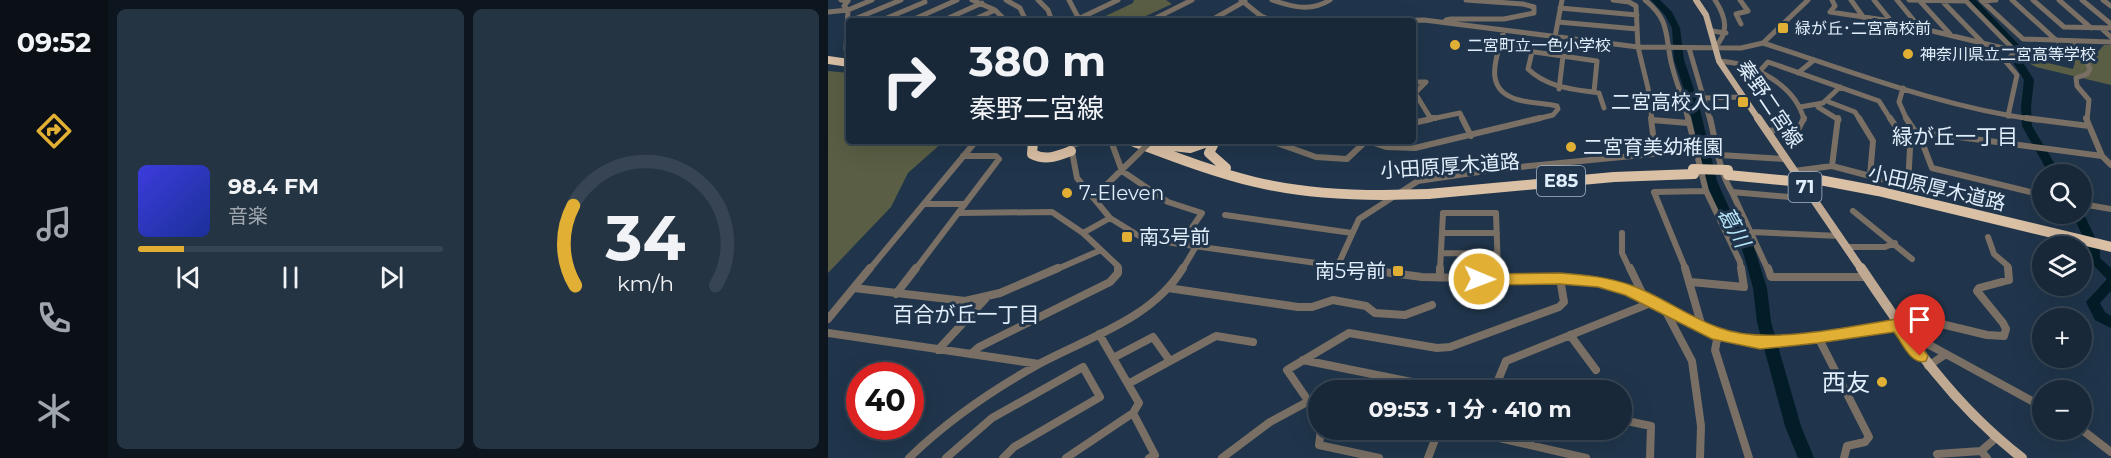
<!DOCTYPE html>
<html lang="ja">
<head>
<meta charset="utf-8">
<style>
  :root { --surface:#182838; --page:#253443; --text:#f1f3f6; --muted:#9fa6ae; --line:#364453; --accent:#e1af34 }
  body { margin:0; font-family:Montserrat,"Noto Sans JP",sans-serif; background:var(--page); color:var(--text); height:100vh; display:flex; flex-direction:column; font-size:22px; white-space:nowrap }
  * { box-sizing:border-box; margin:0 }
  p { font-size:20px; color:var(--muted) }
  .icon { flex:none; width:33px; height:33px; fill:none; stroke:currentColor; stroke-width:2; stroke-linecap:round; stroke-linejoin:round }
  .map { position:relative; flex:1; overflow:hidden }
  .drawer { display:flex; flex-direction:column; gap:9px; padding:9px; background:#0d161f; width:720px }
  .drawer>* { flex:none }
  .guide { position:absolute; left:18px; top:18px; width:570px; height:126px; border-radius:6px; box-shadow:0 6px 24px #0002,0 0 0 2px var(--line); background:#182838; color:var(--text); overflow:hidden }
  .buttons { position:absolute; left:1204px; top:164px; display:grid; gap:12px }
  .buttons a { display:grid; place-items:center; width:60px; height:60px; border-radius:50%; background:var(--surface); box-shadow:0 6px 24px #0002,0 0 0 2px var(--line); font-size:30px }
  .speed { position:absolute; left:18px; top:362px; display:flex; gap:12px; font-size:30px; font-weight:700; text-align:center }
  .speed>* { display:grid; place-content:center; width:78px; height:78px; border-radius:50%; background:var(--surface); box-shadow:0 6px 24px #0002,0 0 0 2px var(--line); line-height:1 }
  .speed .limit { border:9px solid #d22; background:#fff; color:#111 }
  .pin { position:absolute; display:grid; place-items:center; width:51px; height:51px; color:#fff; margin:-62px -26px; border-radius:50% 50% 50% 0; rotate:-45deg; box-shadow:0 0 6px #0007 }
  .pin .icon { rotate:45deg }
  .me { position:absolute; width:66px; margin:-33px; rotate:91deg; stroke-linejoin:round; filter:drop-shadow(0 0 4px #0008) }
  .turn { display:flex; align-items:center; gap:21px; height:126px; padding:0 24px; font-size:27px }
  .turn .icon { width:78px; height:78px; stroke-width:2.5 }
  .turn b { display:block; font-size:42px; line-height:51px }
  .drawer .card { flex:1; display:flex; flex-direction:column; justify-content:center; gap:9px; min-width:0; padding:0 21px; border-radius:9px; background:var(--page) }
  .drawer .dial { align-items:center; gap:0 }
  .dial svg { height:156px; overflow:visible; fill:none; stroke:var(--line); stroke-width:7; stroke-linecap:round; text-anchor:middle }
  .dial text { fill:var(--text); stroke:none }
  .song { display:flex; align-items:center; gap:18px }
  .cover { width:72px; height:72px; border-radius:9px; background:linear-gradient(135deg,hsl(240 70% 55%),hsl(230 70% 35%)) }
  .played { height:6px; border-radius:3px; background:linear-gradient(90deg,var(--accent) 15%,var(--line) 15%) }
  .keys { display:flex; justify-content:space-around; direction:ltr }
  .drawer .tiles { flex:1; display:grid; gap:9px; grid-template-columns:repeat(2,1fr) }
  .trip { position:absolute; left:480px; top:380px; width:324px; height:60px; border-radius:30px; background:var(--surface); box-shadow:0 6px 24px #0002,0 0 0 2px var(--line); font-weight:700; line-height:60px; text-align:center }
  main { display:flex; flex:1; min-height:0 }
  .tab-bar { display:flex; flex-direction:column; width:108px; justify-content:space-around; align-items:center; background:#0a1016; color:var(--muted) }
  .tab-bar .icon { width:42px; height:42px }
  .tab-bar .selected { color:var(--accent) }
  .tab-bar b { font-size:27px; color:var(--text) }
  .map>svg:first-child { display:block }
  .green { fill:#595e44 }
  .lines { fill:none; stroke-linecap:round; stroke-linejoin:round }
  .river { fill:#021d27; fill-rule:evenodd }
  .minor-far2 { stroke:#796f64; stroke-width:5 }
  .minor-far1 { stroke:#796f64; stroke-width:6 }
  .minor { stroke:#796f64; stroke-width:8 }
  .major-far2 { stroke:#bfa992; stroke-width:6 }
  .major-far1 { stroke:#bfa992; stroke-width:8 }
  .major { stroke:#bfa992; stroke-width:10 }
  .highway-far1 { stroke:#dac0a5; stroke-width:8 }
  .highway { stroke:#dac0a5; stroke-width:10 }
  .minor-bridge { stroke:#796f64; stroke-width:6 }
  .highway-bridge { stroke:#dac0a5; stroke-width:10 }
  .route { fill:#e1af34; stroke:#927222; stroke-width:1.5 }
  .poi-dot { fill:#e1af34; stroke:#20354b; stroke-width:2 }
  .labels { text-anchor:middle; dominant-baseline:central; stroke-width:6; stroke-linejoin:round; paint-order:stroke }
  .far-poi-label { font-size:16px; fill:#e1eefc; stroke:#20354b; text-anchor:start }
  .shield { fill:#20354b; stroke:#a7b6c7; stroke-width:1.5 }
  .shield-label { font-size:18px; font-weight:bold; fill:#e1eefc }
  .poi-label { font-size:20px; fill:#e1eefc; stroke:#20354b; text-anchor:start }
  .street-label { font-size:20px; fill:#e1eefc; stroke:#20354b }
  .neighbourhood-label { font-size:21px; fill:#e1eefc; stroke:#20354b }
  .water-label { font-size:21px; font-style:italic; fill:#b8e7fb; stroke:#20354b }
  .near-poi-label { font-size:24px; fill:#e1eefc; stroke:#20354b; text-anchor:end }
</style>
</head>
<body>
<main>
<nav class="tab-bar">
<b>09:52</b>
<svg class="icon selected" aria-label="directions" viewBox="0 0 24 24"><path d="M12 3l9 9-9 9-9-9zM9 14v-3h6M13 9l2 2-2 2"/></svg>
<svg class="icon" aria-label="music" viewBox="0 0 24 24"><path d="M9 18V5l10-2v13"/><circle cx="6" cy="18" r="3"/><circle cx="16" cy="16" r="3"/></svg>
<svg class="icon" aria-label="phone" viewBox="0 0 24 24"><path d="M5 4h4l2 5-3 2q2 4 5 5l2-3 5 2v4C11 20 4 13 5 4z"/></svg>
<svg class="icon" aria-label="climate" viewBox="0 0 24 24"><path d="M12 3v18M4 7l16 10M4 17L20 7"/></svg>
</nav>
<section class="drawer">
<div class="tiles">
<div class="card">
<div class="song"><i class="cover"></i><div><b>98.4 FM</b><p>音楽</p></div></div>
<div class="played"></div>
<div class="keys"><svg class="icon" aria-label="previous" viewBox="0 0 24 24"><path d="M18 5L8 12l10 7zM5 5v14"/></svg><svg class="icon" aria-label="pause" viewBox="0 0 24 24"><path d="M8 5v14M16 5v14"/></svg><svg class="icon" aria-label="next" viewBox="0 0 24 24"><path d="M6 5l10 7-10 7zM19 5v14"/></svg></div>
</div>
<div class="card dial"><svg viewBox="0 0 100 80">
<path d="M14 69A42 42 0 1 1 86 69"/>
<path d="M14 69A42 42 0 0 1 13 28" stroke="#e1af34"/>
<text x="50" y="56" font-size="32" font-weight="700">34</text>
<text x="50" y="72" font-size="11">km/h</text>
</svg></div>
</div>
</section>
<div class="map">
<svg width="1283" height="458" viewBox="0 0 1283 458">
  <rect width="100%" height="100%" fill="#20354b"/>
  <path class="green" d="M306,0H338L344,4L307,21H267L305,3Z
    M1276,45H1283V85L1208,67L1199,62L1203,59L1245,69L1247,62L1242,55L1268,54Z
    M0,71L21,73V141H116L80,173L63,207L0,273Z"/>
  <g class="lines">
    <path class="river" d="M823,0H832L844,12L852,28L856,60L870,101L889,181L901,208L925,244L939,288L943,322L973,426L986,458H970L957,426L929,322L925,288L913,245L890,209L877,181L860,101L846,60L844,28L837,15Z
      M1139,0H1148L1197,51L1199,57L1196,64L1206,80L1203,107L1204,126L1233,174H1221L1194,126L1193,107L1196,80L1186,64L1191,57L1189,52Z
      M1254,210L1272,248V258L1283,268V291L1272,303L1277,312L1283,316V328L1267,320L1258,302L1279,279L1260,260V248L1244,213H1254Z"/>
    <path class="minor-far2" d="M144,0L167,10L178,21
      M178,0L192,8L198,21
      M210,0L220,10L224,21
      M241,0L251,19
      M413,0L433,16L445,21
      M444,0C464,7 483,12 502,0
      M785,0L801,2L808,6L810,47L820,88L824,120
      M817,0C842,20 837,34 843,62C847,80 856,100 860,120
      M912,0L920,11L908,14L913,24
      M1004,0L1007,6L1002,12L1063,21
      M1023,0L1036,18
      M1046,0L1063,21L1187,51
      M1069,0L1092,28
      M1081,0L1138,1
      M1091,0L1122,34
      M1137,0L1187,51L1178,62L1189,75L1180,116
      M1153,0L1195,39L1283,42
      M1184,0L1229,41
      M1205,0L1236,27L1283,28
      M1231,0L1263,28
      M1254,0L1283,24
      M1275,0L1283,6
      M1114,1L1154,42
      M1154,1L1168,0
      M732,8L809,15
      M0,12L20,10L16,6L20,1L13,0
      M22,21L73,0
      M52,21L97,2
      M82,21L129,0
      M114,21L154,3
      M143,21L167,10
      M246,21L290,0
      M322,21L364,0
      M382,21L417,1
      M538,21L596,20L810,47L913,48L935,43L980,0
      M730,22L809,29
      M619,23L618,20L623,19H676L706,13V7L695,4L638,0
      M1273,28L1283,37
      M676,30C669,58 653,90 691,100C702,103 713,103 724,105L729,106L730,109L725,115L705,120
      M884,31L898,33
      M727,37L734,0
      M1243,41L1257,58L1262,69L1259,74L1248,78L1249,86L1261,100L1259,120
      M935,43C1025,72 1116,108 1210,120
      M672,47L769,61L766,92
      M21,48L18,49L20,10L44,0
      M861,48L882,120
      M886,48C902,33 898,17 887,0
      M704,52L700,69C720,88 745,89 771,93L776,108
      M891,61C925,63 968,85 976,120
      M930,73L940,62L1051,101L1063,120
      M970,73L986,60
      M585,82H598L586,94
      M1075,88L1071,102L1079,120
      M731,89L735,56
      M587,93L603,119L632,113L635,120
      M876,98L916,97
      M1001,102L1027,112L1032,120
      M972,107L995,103L1012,87
      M990,107L1011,120
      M600,120L603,119"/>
    <path class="minor-far1" d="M603,118H607
      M634,118L643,136
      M860,118L878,191L912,262L913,270
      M882,118C888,142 891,172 904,192
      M1010,118L1004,166L1042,176L1045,141L1031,118
      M1078,118L1094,142L1104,168L1215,195
      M1198,118L1261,126
      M1258,118L1274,156L1283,165
      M824,120L860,123
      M585,123L603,119
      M939,131L971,128L976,118
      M1086,131L1274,156
      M242,141L249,178L282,218L316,239L538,270
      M283,141L294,171L340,202L374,213L352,245
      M443,141L488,157L519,159L538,141
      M540,141L558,147L587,148L712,118
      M242,145L261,141
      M892,155L958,159
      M966,171L1004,166
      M1042,176L1080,186L1082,148L1062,118
      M265,198L312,152
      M96,204H137
      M1254,204L1283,209
      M1025,211L1084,259
      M130,213L224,212L255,233L273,250L227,270
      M397,215L524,233
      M924,232L1011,236
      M255,233L282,218
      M615,233H669
      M794,233V253L802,270
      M1160,237L1166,254L1180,266V270
      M1018,247H1057L1067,243
      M273,250L290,266V270
      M614,253L669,254
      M510,265L531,219L590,181L671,169L825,154L827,151L823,118
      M41,270L148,141
      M87,270L171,159L168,156H135
      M354,270L367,248
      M612,270L615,213H668L670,270
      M858,270L826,192L878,191
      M940,270L904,192L985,199"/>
    <path class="minor" d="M526,268L594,277L770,281L801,290L890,335L932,342L1105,322L1159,335L1176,336L1178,329L1175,323L1149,291L1151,288L1181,280L1180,268
      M670,268V280
      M802,268L816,297
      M857,268L874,327
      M940,268L943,277H1038
      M612,278V268
      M863,282L916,287L913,268
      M26,288L137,301L172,293L230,268
      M340,288L470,307H484L505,300L538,306L547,313L577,315L604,305
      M68,294L88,268
      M836,308L864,361L873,426L872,458
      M0,319L42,268
      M0,333L211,364
      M742,335L768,370
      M890,335L887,350L921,458
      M990,337L1041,437L1037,442L1019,446L1016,458
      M1081,337L1096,342L1215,407
      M110,350L158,298
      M143,354L151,347L282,282L290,273V268
      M285,358L325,337L342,361
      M475,360L623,390
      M1100,366L1118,354
      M300,384L388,336L425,342
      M666,390L678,361L825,302
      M305,413L327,455L321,458
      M490,415L459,370L521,333L609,348L622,347L731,307L736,302L732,279
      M794,420L823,426L822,458
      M493,429L491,445L551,458
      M659,429L658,435L758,458
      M1253,429L1283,452
      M702,445L705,429
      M1153,451L1159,458
      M81,458C120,420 164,390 211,364C261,337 324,319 355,268
      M118,458L164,418L255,367L272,397L186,447L175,458
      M238,458L305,413L311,403L271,334
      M394,458L442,422L481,401L490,403
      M600,458L611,429
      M1112,458L1109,454L1153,451L1168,438"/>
    <path class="major-far2" d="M868,0L878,15L891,61L931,120"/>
    <path class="major-far1" d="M930,118L1034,270"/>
    <path class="major" d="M1033,268C1082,341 1123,403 1194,458"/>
    <path class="highway-far1" d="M0,60L21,63"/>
    <path class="highway" d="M205,141L204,154C218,161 230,156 243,151
      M304,141C344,156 385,172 427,182C469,192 512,195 555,195
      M387,141L381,153L398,168
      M328,144L362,148L382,141
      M900,175L963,181
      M981,178L1050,191L1283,247
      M600,194L786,177L866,174"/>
    <path class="minor-bridge" d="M312,152L323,141"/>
    <path class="highway-bridge" d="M865,169L900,170
      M963,181L983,184
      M555,195L600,194"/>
  </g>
  <path class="route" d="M732,273C758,275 781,277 805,286C835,297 862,318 892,328C940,346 1020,326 1070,319L1076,320L1100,356L1098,361C1083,366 1074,342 1066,332L990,343L932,349L884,339L797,295L770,287L732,284L651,285L646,283L644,279L646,275L651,274Z"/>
  <g class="poi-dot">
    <rect x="949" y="22" width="12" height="12" rx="3"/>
    <circle cx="627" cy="45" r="6"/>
    <circle cx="1080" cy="54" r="6"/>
    <rect x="909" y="96" width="12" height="12" rx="3"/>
    <circle cx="743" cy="147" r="6"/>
    <circle cx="239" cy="193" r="6"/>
    <rect x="293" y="231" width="12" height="12" rx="3"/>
    <rect x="564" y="265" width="12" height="12" rx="3"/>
    <circle cx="1054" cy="382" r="6"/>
  </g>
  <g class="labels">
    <g class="far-poi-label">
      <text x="967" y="28">緑が丘･二宮高校前</text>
      <text x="639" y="45">二宮町立一色小学校</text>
      <text x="1092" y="54">神奈川県立二宮高等学校</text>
    </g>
    <g class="shield">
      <rect x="709" y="166" width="48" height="30" rx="4.5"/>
      <rect x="960.5" y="172" width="33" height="30" rx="4.5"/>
    </g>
    <g class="shield-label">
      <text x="733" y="181">E85</text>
      <text x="977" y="187">71</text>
    </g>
    <g class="poi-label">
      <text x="903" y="102" text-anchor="end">二宮高校入口</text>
      <text x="755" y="147">二宮育美幼稚園</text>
      <text x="251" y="193">7-Eleven</text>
      <text x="311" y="237">南3号前</text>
      <text x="558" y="271" text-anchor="end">南5号前</text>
    </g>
    <g class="street-label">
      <text transform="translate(942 104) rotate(56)">秦野二宮線</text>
      <text transform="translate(622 166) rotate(-4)">小田原厚木道路</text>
      <text transform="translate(1109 188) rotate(13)">小田原厚木道路</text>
    </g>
    <g class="neighbourhood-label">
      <text x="1127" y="136">緑が丘一丁目</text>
      <text x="138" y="314">百合が丘一丁目</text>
    </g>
    <g class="water-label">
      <text transform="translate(906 227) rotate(61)">葛川</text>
    </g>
    <g class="near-poi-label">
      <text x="1042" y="382">西友</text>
    </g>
  </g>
</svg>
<div class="buttons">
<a><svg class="icon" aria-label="search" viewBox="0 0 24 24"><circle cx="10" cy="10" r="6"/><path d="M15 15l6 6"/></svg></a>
<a><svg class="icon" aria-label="layers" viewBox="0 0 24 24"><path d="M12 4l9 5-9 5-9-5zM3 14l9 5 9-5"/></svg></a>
<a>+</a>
<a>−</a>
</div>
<div class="speed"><div class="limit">40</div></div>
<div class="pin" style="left:1092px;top:356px;background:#d93025"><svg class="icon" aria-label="arrive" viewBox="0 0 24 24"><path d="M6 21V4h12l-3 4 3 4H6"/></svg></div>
<svg class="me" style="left:651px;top:279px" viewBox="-20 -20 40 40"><circle r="17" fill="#e1af34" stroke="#fff" stroke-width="3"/><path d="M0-11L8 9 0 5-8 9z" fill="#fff"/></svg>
<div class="trip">09:53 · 1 分 · 410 m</div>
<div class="guide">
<div class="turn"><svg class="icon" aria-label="right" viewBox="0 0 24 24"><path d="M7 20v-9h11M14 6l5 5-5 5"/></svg><div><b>380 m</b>秦野二宮線</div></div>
</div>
</div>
</main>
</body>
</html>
